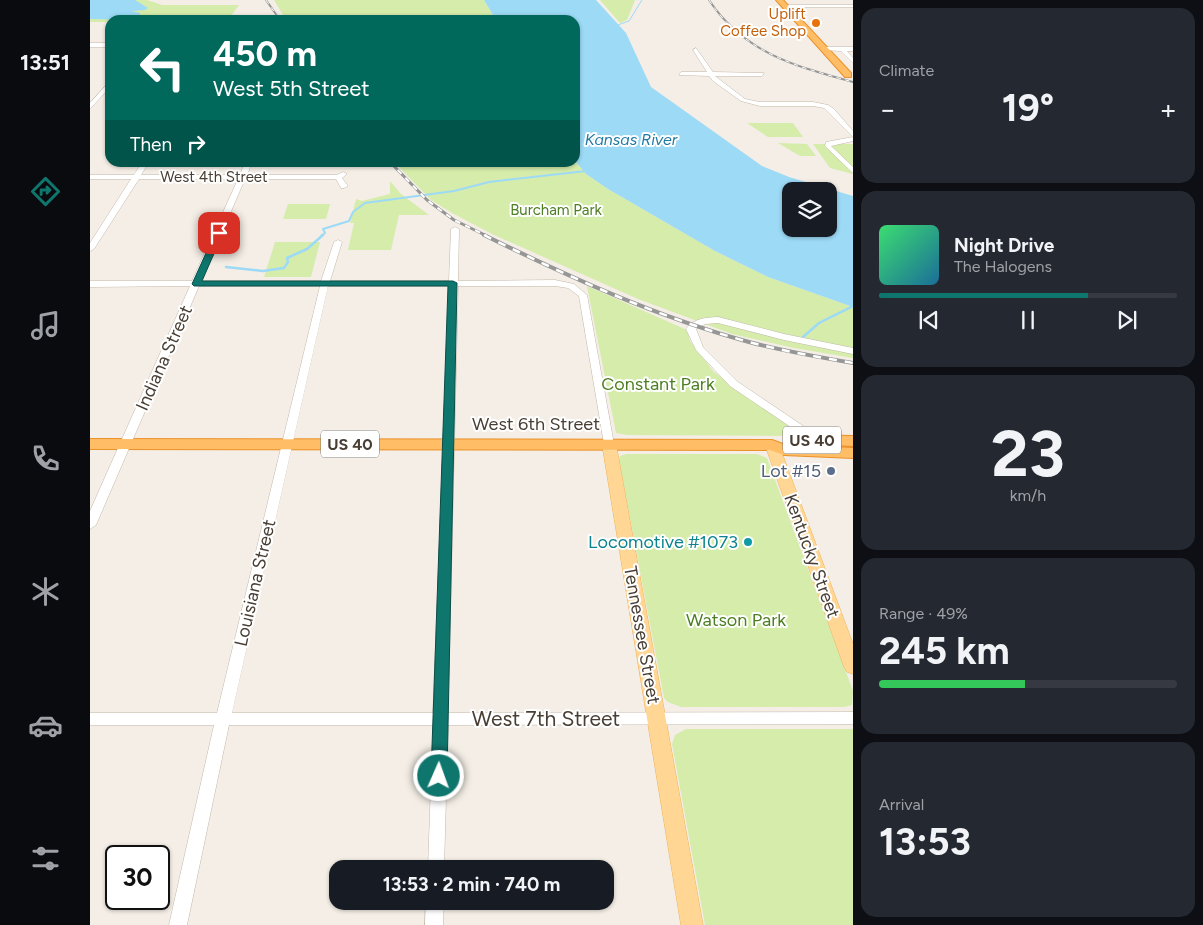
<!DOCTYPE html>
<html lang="en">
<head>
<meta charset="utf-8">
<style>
  :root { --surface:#171b24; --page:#242831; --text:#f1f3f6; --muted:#9ea1a6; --line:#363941; --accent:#0f766e }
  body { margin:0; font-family:Figtree,sans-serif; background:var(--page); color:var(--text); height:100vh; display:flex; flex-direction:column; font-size:19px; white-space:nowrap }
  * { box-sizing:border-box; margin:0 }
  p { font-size:16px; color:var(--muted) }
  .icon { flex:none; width:28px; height:28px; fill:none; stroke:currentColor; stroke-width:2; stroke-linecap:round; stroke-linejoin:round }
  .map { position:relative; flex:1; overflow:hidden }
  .panel { display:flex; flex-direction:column; gap:8px; padding:8px; background:#0d0f14; width:350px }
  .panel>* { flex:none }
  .guide { position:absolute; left:15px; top:15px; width:475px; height:152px; border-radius:15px; box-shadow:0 1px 4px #0004; background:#00695c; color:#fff; overflow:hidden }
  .fabs { position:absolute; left:692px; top:182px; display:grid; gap:10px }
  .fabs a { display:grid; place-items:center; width:55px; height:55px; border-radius:10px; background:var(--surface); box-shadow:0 1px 4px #0004; font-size:25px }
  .speed { position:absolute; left:15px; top:845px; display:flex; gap:10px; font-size:25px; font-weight:700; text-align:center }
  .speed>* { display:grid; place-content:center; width:65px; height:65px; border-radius:50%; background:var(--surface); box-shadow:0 1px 4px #0004; line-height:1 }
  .speed .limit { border:2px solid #111; border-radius:8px; background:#fff; color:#111 }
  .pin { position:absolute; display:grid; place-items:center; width:42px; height:42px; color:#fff; margin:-21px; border-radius:10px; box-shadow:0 2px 8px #0006 }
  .me { position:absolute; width:55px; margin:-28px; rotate:2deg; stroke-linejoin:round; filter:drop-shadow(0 0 4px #0008) }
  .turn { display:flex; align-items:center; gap:18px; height:105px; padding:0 25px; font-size:22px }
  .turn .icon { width:65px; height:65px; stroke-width:2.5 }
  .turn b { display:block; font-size:35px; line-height:42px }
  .then { display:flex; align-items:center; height:48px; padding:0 25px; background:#0003; gap:10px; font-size:19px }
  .big { font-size:38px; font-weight:700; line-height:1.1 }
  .panel .widget { flex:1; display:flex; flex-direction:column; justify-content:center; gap:8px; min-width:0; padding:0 18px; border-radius:15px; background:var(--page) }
  .panel .dial { align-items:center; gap:0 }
  .dial b { font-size:65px; line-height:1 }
  .song { display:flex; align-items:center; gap:15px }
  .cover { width:60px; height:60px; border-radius:8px; background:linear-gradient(135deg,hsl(140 70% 55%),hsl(200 70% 35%)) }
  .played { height:5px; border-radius:2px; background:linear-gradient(90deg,var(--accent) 70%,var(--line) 70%) }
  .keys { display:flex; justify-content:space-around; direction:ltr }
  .heat { display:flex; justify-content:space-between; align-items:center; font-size:28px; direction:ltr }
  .charge { height:8px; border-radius:4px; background:linear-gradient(90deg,#34c759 49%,var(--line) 0) }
  .trip { position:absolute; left:239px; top:860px; width:285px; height:50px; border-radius:15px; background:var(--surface); box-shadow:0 1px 4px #0004; font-weight:700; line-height:50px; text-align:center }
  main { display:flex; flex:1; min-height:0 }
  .dock { display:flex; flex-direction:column; width:90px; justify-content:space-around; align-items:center; background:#090b0e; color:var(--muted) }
  .dock .icon { width:35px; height:35px }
  .dock .active { color:var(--accent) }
  .dock b { font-size:22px; color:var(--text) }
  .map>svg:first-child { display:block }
  .green { fill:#d5ecab }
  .water { fill:#9ddaf6; fill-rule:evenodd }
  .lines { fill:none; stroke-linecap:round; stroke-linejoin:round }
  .stream-far2 { stroke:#9ddaf6; stroke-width:1 }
  .stream-far1 { stroke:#9ddaf6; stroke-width:2 }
  .stream { stroke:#9ddaf6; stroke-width:2.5 }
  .minor-casing { stroke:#c4b8aa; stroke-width:1 }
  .major-casing { stroke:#eeb35a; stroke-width:1 }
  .highway-casing { stroke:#ea912a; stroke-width:2 }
  .minor { fill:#fff; fill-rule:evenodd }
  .major { fill:#ffd694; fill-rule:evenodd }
  .highway { fill:#ffbd66; fill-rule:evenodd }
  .rail-far2-casing { stroke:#969696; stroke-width:2 }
  .rail-far1-casing { stroke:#969696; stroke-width:3 }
  .rail-casing { stroke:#969696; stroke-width:4 }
  .rail-far2 { stroke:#fff; stroke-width:1; stroke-dasharray:4.5; stroke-linecap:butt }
  .rail-far1 { stroke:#fff; stroke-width:2; stroke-dasharray:5.5; stroke-linecap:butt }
  .rail { stroke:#fff; stroke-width:2.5; stroke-dasharray:8; stroke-linecap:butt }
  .route { fill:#0f766e; stroke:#0a4d48 }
  .food-dot { fill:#e8710a; stroke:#fff; stroke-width:2 }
  .service-dot { fill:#5c6f8a; stroke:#fff; stroke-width:2 }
  .culture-dot { fill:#0f9aa8; stroke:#fff; stroke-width:2 }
  .labels { text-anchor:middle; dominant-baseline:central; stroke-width:4; stroke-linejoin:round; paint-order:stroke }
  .far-food-label { font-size:15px; fill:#c56008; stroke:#fff; text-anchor:end }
  .far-street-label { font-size:15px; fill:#483e34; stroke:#fff }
  .far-park-label { font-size:15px; fill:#4e7e23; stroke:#fff }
  .far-water-label { font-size:16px; font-style:italic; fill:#2179a3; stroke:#fff }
  .shield { fill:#fff; stroke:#7f7871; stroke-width:1 }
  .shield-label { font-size:16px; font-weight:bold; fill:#483e34 }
  .street-label { font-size:18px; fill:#483e34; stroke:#fff }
  .park-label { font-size:18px; fill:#4e7e23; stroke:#fff }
  .service-label { font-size:18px; fill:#4e5e75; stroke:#fff; text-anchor:end }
  .culture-label { font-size:18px; fill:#0d838f; stroke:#fff; text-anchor:end }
  .near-street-label { font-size:21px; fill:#483e34; stroke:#fff }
</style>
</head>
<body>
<main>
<nav class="dock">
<b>13:51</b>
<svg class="icon active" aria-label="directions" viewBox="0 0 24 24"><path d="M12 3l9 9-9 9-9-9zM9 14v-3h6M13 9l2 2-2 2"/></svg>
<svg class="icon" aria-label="music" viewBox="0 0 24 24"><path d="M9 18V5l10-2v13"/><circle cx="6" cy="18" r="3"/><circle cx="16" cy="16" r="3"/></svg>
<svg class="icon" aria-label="phone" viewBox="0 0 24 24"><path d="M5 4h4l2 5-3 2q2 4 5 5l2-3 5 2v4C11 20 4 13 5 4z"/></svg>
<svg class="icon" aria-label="climate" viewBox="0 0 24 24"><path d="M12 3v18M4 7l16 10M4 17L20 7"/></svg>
<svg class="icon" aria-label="car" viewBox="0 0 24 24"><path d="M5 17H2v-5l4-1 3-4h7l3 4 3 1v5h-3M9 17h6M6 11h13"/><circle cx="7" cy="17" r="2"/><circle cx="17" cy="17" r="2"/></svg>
<svg class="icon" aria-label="filters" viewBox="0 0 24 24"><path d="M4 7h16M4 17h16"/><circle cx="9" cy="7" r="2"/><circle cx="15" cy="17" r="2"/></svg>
</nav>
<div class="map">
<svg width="763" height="925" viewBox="0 0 763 925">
  <rect width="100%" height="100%" fill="#f4eee6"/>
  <path class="green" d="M0,0H57L72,5H149L138,20H20V22H0Z
    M184,0H394L406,20H196Z
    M510,0H545L537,20L530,23Z
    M657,123H703L713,137H678Z
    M688,143L717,144L726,156H710Z
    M723,144H763V174L740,168Z
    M485,161L496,174L518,189L625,251L678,277L763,307V358L704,348L642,334L548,299L402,234L362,213L341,200L305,163Z
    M300,181L311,194L339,215H309L301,250H258L264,223H260L266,199L272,201L300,194Z
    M198,204H240L236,219H193Z
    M185,242H230L221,277H174Z
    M497,286L597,330L600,341L624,372L713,436L537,435L526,433Z
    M537,454H667L677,458L763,691L762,705L754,707H591L578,702L574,698L529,460L530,456Z
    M596,729H763V925H615L582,744L585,735Z"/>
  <path class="water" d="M0,0H45L58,8L55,10L42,11L50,13V20L0,19Z
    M394,0H506L536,33L561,87L672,166L699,177L763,196V307L678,277L625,251L518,189L496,174L485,161V20H406ZM701,191H739V229H701Z"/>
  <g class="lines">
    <path class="stream-far2" d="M525,26L539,21L552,0"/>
    <path class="stream-far1" d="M231,236L235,233L233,229L259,221L263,212L275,203L364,191L399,182L496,171"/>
    <path class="stream" d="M136,267L173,271L194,268L198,262L197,258L217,249L233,235
      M713,337L729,323L763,306"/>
    <defs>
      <path id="minor" d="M694,5H763V7H692Z
        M0,43H20V47H0Z
        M734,47H763V51H757L763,58V63L751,51L732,50Z
        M606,48L623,72L674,73L672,76H625L655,99L670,102H723L738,105L744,109L763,131V141L741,146L763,167V173L735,146L736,142L763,137L734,108L723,106H670L651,101L623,81L619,76L589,75L591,72H617L603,50Z
        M20,81V87L0,109V103Z
        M52,162H59L51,175H150L155,162H162L157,175H247L253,172L257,174L252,178L258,186L254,188H251L246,179H155L111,281H231L244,242L248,240L252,242L240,281H359L361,229L365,227L369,229L368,281L465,280L484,284L497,295L524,444L519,447L514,444L489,296L478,288L465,286H368L358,713L763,712V724L358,725L354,869H338L343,725H139L97,925H79L124,725H0V713H127L230,286H109L6,525L0,529V511L100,286L0,287V281H102L148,179H49L4,249L0,251V243L41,179H0V175H44ZM238,286H359L343,713H142Z
        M628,317L694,334L763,348V354L694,340L628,323L615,324L606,329L613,347L648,382L731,438L732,440L731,442H723L640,386L606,350L596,329C604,318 615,318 628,317Z
        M336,901H354L353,925H335Z"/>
      <path id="major" d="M519,440L526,444L613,925H591L512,444Z
        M682,441L689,445L763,644V674L757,672L754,667L675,445Z"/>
      <path id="highway" d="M686,0H693L761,73V77H755Z
        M712,435L763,436V446L706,443L704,440L706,437Z
        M0,439L682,440L696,445L763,448V458L694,455L680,450L0,449Z"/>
    </defs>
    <use href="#minor" class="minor-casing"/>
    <use href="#major" class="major-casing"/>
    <use href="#highway" class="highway-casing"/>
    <use href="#minor" class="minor"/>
    <use href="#major" class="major"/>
    <use href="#highway" class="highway"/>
    <defs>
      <path id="rail-far2" d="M176,0L190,20
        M619,0C654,53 705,66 763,82"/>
      <path id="rail-far1" d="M300,162L337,200L364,220L397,236"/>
      <path id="rail" d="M394,235C479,277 567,317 659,342C693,351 728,357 763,363"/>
    </defs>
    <use href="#rail-far2" class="rail-far2-casing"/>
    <use href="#rail-far1" class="rail-far1-casing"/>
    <use href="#rail" class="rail-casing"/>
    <use href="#rail-far2" class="rail-far2"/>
    <use href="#rail-far1" class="rail-far1"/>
    <use href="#rail" class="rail"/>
  </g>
  <path class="route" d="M126,231L133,233L112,281H363L367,283L357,776L354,780L349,782L343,780L341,776L358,286H104L102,284Z"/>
  <circle class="food-dot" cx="726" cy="23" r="5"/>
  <circle class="service-dot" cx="741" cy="471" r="5"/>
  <circle class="culture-dot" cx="658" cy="542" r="5"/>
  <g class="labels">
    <g class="far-food-label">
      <text x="716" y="14">Uplift<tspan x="716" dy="17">Coffee Shop</tspan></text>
    </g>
    <g class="far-street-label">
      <text x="124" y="177">West 4th Street</text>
    </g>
    <g class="far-park-label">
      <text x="466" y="210">Burcham Park</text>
    </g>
    <g class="far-water-label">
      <text x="541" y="139">Kansas River</text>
    </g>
    <g class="shield">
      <rect x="693" y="426.5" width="58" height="27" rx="4"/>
      <rect x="231" y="430.5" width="58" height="27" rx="4"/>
    </g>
    <g class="shield-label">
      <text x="722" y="440">US 40</text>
      <text x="260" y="444">US 40</text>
    </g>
    <g class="street-label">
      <text transform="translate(74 358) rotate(-66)">Indiana Street</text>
      <text x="446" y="424">West 6th Street</text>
      <text transform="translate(722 556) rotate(70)">Kentucky Street</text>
      <text transform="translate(165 583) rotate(-77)">Louisiana Street</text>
      <text transform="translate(552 635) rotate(80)">Tennessee Street</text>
    </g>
    <g class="park-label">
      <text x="568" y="384">Constant Park</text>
      <text x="646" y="620">Watson Park</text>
    </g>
    <g class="service-label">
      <text x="731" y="471">Lot #15</text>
    </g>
    <g class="culture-label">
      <text x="648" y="542">Locomotive #1073</text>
    </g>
    <g class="near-street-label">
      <text x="456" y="718">West 7th Street</text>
    </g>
  </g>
</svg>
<div class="fabs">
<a><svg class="icon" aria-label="layers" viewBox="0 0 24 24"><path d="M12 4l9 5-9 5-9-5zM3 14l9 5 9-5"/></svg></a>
</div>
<div class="speed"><div class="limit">30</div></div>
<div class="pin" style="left:129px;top:233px;background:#d93025"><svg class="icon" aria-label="arrive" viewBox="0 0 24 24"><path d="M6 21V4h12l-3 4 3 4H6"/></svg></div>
<svg class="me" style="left:349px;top:776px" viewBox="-20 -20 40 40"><circle r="17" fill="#0f766e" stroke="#fff" stroke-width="3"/><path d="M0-11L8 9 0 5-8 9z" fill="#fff"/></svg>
<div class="trip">13:53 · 2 min · 740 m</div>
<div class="guide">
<div class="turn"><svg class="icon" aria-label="left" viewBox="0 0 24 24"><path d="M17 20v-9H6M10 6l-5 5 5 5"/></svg><div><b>450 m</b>West 5th Street</div></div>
<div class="then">Then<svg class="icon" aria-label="right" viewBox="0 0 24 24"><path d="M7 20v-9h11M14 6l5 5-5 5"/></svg></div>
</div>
</div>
<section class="panel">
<div class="widget"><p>Climate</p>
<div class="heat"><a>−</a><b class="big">19°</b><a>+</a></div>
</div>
<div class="widget">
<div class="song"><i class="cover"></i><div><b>Night Drive</b><p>The Halogens</p></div></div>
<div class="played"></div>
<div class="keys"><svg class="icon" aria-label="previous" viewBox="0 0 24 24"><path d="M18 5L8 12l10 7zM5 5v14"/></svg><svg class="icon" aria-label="pause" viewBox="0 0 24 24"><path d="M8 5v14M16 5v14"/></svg><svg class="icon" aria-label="next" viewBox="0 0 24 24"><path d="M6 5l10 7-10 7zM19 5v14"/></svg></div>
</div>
<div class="widget dial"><b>23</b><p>km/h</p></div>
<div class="widget"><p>Range · 49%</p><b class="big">245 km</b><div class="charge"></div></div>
<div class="widget"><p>Arrival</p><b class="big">13:53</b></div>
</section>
</main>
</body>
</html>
